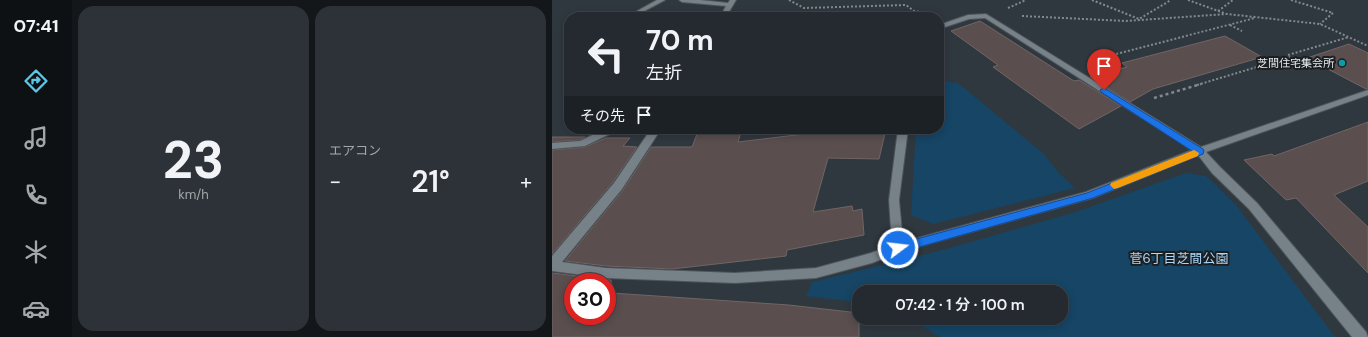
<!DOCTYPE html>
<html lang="ja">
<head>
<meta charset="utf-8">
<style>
  :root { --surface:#242a2f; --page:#2c3237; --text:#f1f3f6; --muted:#a3a7aa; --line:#41464b; --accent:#5cc7e7 }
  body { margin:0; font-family:"DM Sans","Noto Sans JP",sans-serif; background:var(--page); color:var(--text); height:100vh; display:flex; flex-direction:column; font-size:15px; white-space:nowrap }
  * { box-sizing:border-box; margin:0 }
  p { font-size:13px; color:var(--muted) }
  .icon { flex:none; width:22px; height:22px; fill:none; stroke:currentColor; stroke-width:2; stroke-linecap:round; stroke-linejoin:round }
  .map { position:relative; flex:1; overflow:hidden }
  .drawer { display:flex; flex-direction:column; gap:6px; padding:6px; background:#14171a; width:480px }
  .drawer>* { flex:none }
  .top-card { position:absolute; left:12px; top:12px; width:380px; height:122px; border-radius:16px; box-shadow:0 2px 10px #0003,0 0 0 1px var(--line); background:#242a2f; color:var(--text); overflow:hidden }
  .speed { position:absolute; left:12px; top:273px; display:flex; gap:8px; font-size:20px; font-weight:700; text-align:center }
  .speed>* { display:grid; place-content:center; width:52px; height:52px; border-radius:50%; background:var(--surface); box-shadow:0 2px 10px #0003,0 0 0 1px var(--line); line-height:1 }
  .speed .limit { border:6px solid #d22; background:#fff; color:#111 }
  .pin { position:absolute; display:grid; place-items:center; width:34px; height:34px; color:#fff; margin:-41px -17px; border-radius:50% 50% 50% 0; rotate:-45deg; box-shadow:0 0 4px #0007 }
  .pin .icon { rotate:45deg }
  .me { position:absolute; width:44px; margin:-22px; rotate:75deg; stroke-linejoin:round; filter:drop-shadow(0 0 3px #0008) }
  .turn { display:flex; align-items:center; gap:14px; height:84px; padding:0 16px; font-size:18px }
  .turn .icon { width:52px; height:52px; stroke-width:2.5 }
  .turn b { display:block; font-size:28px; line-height:34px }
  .then { display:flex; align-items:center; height:38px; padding:0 16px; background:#0003; gap:8px; font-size:15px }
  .big { font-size:30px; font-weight:600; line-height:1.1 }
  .drawer .tile { flex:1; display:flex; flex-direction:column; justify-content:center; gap:6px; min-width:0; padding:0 14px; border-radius:16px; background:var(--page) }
  .drawer .dial { align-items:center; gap:0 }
  .dial b { font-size:52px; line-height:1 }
  .heat { display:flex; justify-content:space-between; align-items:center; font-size:22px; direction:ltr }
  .drawer .tiles { flex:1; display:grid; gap:6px; grid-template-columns:repeat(2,1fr) }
  .trip { position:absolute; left:300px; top:285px; width:216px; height:40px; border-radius:16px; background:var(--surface); box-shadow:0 2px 10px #0003,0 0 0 1px var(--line); font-weight:600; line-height:40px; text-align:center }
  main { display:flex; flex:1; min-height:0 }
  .tabs { display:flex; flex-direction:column; width:72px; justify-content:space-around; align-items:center; background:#0e1113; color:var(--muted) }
  .tabs .icon { width:28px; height:28px }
  .tabs .selected { color:var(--accent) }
  .tabs b { font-size:18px; color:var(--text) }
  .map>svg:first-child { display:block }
  .green { fill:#164565 }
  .building { fill:#5a4e4e; stroke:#716564; fill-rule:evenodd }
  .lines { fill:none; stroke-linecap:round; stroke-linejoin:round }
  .minor-casing { stroke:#4d545a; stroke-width:2 }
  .path-far1 { stroke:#82898f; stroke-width:2; stroke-dasharray:2 2; stroke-linecap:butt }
  .path { stroke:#82898f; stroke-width:2.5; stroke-dasharray:3 3; stroke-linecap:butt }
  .minor { fill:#778188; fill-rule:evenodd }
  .route { fill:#1a73e8; stroke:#114b97 }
  .slow { fill:#f59e0b }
  .culture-dot { fill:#0f9aa8; stroke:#1b1f22; stroke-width:1.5 }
  .labels { text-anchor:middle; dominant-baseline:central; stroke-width:4; stroke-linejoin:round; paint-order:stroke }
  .far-poi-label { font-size:11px; fill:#e5eaef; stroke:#1b1f22; text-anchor:end }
  .park-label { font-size:13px; fill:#aad6f9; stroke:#1b1f22 }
</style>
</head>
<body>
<main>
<nav class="tabs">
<b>07:41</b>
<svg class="icon selected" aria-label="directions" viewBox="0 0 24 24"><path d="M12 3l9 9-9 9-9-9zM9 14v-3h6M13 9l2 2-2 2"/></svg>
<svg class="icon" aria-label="music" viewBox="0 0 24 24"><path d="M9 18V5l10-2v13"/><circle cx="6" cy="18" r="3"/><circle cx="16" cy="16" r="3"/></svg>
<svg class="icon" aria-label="phone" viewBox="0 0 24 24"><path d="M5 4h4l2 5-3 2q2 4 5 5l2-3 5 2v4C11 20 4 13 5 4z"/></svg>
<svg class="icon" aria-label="climate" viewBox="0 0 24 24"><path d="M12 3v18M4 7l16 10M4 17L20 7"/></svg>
<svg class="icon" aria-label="car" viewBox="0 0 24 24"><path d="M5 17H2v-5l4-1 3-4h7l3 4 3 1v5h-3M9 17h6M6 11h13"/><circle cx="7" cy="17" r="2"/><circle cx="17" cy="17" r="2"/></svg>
</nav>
<section class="drawer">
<div class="tiles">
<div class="tile dial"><b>23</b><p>km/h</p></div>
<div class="tile"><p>エアコン</p>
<div class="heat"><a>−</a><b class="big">21°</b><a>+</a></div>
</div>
</div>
</section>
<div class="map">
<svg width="816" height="337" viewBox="0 0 816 337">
  <rect width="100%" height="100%" fill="#30383f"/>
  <path class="green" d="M387,81L406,83L492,154L506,172L523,188L381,224L359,215L364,129H387Z
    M634,173L654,176L684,205L783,337H388L357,318H509V292H307V302L254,296L260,282L387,251L524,212Z"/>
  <path class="building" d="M428,21L522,81L527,80L569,106L527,129L441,67L446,65L399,31Z
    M673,36L710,57L601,89L578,102L538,77L575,67L570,63Z
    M797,44L816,53V89H814L755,58Z
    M816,122V181L782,195L816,227V273L744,198L734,200L692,160L720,154L722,156Z
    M175,129H190L186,142L294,129H334L327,159L276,158L261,212L300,206L301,211L310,209L312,235L235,250L234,256L120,269L54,266L13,261L71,190L99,147H140L145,134L151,133L153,131Z
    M0,137H33L28,140L0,142Z
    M54,138H78L71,146L85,147L61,182L0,254V150L33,147Z
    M0,273L59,280L60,293L237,305L307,313V337H0ZM21,282H55V316H21Z"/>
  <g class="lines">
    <defs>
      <path id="minor" d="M105,0H113L83,16L78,15Z
        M127,0H148L176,3L178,0H184L174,17H168L174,6L130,2Z
        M434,14L649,147L816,90V95L654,152L668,167L705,203L814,332L816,337H800L697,209L660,173L646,155L541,198L348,252L320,263L264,278L183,283L54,278L0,271V256L62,183L99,129H109L70,189L10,262L54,268L183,273L264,268L319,253L340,245L337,200L346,129H356L347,200L351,242L534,192L640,150L433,18L417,19L387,29V25L416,15Z
        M53,129H66L64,131L33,146L0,149V143L28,141Z"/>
    </defs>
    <use href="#minor" class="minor-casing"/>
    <path class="path-far1" d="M237,0L252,8L354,5L362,11L376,13
      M540,0L587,19L619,0
      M636,0L672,13
      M739,0L781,13L768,24
      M456,8L474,0
      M666,11L681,0
      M470,16L574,21L675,14L768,24L816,46
      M678,25L690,31
      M736,55L797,37
      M541,60L703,18
      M645,85L738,57"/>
    <path class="path" d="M602,98L649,84"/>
    <use href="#minor" class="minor"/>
  </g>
  <path class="route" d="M552,88L651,149L652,151L651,154L541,198L346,253L342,251L341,248L342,245L346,244L535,193L640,151L549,92L548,90Z"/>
  <path class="slow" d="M642,150L647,153L646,156L566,188L562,189L558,185L559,183Z"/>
  <circle class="culture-dot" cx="790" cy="63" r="4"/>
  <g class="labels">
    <g class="far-poi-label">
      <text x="782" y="63">芝間住宅集会所</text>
    </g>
    <g class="park-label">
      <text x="627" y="258">菅6丁目芝間公園</text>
    </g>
  </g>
</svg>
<div class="speed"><div class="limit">30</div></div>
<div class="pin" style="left:552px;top:90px;background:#d93025"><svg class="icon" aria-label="arrive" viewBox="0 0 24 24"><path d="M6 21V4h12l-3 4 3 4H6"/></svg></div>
<svg class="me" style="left:346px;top:248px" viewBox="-20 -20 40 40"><circle r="17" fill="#1a73e8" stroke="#fff" stroke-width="3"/><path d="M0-11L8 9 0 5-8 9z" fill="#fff"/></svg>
<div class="trip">07:42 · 1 分 · 100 m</div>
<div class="top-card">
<div class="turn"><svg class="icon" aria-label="left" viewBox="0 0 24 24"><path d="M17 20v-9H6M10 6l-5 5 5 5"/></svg><div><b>70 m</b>左折</div></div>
<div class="then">その先<svg class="icon" aria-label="arrive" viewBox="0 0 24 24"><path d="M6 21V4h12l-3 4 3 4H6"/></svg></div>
</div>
</div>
</main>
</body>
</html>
